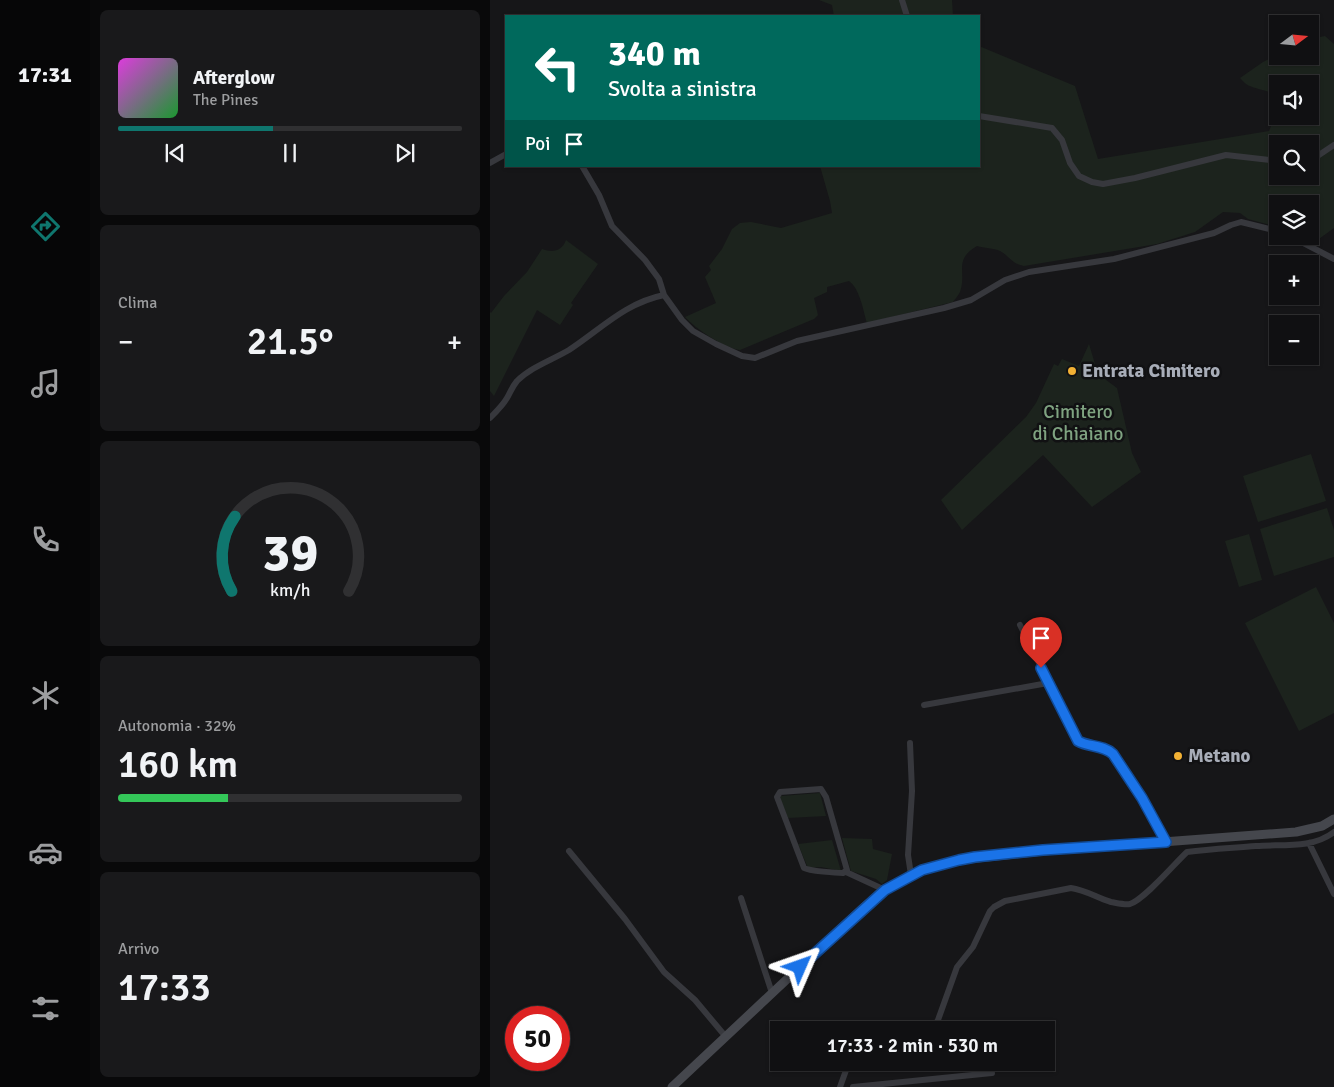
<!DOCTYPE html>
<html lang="it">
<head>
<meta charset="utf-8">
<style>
  :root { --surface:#101012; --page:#19191b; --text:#f1f3f6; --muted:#9c9d9f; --line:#303032; --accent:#0f766e }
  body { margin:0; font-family:Signika,sans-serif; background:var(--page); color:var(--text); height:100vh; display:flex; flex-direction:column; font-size:19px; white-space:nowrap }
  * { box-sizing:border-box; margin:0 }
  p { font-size:16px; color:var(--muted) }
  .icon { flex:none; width:28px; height:28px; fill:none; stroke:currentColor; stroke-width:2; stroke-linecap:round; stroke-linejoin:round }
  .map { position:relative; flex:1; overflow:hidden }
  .sheet { display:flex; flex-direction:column; gap:10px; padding:10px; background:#09090a; width:400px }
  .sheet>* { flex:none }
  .top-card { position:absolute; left:15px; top:15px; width:475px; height:152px; border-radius:0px; box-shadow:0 1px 4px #0004,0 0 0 1px var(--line); background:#00695c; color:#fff; overflow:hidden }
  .needle { width:32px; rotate:74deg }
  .tools { position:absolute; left:779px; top:15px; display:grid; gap:10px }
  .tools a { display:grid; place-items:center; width:50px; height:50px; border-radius:0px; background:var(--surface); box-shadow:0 1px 4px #0004,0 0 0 1px var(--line); font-size:25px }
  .speed { position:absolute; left:15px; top:1006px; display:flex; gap:10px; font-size:25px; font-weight:700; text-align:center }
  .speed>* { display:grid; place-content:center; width:65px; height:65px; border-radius:50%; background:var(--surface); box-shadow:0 1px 4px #0004,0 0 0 1px var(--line); line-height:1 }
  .speed .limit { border:8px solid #d22; background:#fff; color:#111 }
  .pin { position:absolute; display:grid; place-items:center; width:42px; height:42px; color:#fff; margin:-51px -21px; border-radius:50% 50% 50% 0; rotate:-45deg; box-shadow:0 0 5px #0007 }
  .pin .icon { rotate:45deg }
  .me { position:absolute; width:55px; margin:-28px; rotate:47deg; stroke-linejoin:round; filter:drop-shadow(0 0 4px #0008) }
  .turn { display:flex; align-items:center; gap:18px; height:105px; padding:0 20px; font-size:22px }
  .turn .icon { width:65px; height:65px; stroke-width:2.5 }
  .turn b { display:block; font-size:35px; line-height:42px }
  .then { display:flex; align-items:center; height:48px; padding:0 20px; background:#0003; gap:10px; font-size:19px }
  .big { font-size:38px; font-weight:600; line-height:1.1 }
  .sheet .card { flex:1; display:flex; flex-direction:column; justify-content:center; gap:8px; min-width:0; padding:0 18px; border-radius:8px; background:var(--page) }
  .sheet .dial { align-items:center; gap:0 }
  .dial svg { height:130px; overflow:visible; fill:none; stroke:var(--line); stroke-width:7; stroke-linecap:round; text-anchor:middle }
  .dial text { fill:var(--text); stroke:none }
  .song { display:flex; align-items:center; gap:15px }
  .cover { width:60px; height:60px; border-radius:8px; background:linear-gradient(135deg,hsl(300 70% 55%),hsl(130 70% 35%)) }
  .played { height:5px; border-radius:2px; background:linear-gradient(90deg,var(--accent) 45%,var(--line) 45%) }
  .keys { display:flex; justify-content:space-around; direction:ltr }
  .heat { display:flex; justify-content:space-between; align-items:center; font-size:28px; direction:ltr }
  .charge { height:8px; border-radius:4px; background:linear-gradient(90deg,#34c759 32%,var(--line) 0) }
  .trip { position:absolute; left:280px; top:1021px; width:285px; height:50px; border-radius:0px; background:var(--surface); box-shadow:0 1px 4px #0004,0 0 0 1px var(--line); font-weight:600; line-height:50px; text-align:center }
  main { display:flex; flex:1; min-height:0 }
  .menu { display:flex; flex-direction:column; width:90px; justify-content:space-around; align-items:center; background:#060607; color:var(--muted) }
  .menu .icon { width:35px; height:35px }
  .menu .on { color:var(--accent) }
  .menu b { font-size:22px; color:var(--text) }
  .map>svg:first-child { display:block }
  .green { fill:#1c231d; fill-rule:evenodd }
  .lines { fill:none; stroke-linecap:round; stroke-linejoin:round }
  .minor { stroke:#37383d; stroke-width:6 }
  .secondary { stroke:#45474d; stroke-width:9 }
  .route-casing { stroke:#114b97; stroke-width:12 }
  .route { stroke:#1a73e8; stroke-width:9 }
  .poi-dot { fill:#f2b134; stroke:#111113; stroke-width:2 }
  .labels { text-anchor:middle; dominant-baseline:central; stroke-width:5; stroke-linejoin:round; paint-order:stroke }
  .poi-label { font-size:19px; font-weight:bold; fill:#a8adb8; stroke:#111113; text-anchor:start }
  .park-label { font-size:19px; fill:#7fa381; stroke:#111113 }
</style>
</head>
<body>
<main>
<nav class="menu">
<b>17:31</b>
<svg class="icon on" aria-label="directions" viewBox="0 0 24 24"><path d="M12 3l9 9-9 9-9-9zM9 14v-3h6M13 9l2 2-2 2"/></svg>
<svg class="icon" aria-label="music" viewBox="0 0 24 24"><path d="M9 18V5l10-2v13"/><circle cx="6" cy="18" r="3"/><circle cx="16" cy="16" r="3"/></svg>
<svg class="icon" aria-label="phone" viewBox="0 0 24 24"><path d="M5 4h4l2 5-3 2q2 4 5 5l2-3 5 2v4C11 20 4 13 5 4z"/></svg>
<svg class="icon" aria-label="climate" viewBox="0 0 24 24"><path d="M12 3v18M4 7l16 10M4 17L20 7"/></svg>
<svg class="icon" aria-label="car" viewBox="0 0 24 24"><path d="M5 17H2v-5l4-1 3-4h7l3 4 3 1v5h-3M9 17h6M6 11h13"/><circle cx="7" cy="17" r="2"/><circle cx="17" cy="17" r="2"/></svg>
<svg class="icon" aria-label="filters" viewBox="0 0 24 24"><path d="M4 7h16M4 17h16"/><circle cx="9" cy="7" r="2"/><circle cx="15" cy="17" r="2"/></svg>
</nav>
<section class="sheet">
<div class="card">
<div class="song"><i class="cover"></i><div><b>Afterglow</b><p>The Pines</p></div></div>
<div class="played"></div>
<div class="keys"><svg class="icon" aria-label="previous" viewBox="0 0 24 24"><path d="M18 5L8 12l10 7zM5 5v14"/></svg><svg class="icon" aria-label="pause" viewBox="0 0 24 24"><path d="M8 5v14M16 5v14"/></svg><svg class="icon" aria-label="next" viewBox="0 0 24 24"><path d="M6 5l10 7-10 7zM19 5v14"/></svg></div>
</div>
<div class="card"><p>Clima</p>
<div class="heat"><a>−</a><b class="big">21.5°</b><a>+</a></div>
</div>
<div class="card dial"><svg viewBox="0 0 100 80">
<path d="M14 69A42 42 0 1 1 86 69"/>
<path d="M14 69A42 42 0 0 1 16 23" stroke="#0f766e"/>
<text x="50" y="56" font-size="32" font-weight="700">39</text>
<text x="50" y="72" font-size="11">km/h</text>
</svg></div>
<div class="card"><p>Autonomia · 32%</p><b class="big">160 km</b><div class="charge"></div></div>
<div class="card"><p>Arrivo</p><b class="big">17:33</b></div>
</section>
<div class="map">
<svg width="844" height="1087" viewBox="0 0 844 1087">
  <rect width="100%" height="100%" fill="#161618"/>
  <path class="green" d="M329,0H462L463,16H344L342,5Z
    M835,36L844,44V228L822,244L809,236H820V204H788L787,227L758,219L750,213L733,212L705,232L667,244L534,266C520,263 521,257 510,251C504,248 494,248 487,246C463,260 477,272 470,292C468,296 465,299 463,302L377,323C373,310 370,289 359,281L337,287V292L324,298L328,315L324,319L250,350C234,348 206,329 195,317L226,303L215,277L221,270L219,266L232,249L242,229L250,223L261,222L291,228L342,213L340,201L330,166H489V46L585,86L608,159L779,131L787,112L788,116H820V84H788L787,102C784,89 770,91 760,86C756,85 753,81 750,78L773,62L787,55L788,56H820V39ZM788,144H820V176H788Z
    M76,240L108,264L81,303L83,305L70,325L47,310L4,396L0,391V312L1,313L14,296L37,272L52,249C63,253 72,251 76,240Z
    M599,344L608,374L627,388L642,453L651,472L602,507L553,455L472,530L451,500L536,417L546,403L564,364L568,366L572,359L589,366Z
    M821,454L836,501L768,522L753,476Z
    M837,508L844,530V557L784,576L770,529Z
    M759,534L772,580L749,587L735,541Z
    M826,587L844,623V713L809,731L755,623Z
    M330,793L336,816L298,818L290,798L291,796Z
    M352,838L382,839L383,849L402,854L397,880L392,884L386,879L361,871Z
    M342,840L351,871L331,867L318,868L308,844Z"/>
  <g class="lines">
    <path class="minor" d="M412,0L417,16
      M489,116L562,128L572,140L580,163L589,176L602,182L613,184L645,178L736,155L788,161
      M820,161L844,145
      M0,163L16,154
      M92,166L109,195L122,226L155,260L169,279L174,295L192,320L203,331L226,344L252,356L265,358L307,341L454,308L481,300L515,280L539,272L624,259L724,233L741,225L751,222L788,231
      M800,236L844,259
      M0,418C6,412 13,405 17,398C21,391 22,387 27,381C41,367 62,360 79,350C111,329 135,303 174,295
      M530,625L588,741C598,747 614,745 623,754L652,798L676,842
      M434,705L558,683
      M420,743L422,791L418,855L421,875
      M331,789L336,797L357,870L353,873C347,873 319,871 314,868L287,797L290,792Z
      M819,843L844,894
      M79,851L135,919L174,972L205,1000L236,1037
      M356,872L395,890
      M251,898L282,993
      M440,1030L444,1027L448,1020L467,967L483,947L500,911L504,907L515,901L581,888C596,890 607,898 621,902C627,903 635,905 640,904C655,899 685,863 697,852C720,849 743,848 766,846C792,844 822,849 844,832
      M350,1087L359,1062
      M363,1087L502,1073"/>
    <path class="secondary" d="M182,1087L374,907L395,890L421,875L432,870L469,860L553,851L806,832L832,826L844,819"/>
  </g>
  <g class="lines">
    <defs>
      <path id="route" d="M310,967L395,890L432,870L469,860L485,857L553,850L676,842L652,798L623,754C614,745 598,747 588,741L551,668"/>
    </defs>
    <use href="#route" class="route-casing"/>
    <use href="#route" class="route"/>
  </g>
  <g class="poi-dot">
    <circle cx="582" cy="371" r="5"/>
    <circle cx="688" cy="756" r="5"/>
  </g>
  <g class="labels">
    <g class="poi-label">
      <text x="592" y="371">Entrata Cimitero</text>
      <text x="698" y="756">Metano</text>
    </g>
    <g class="park-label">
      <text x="588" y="412">Cimitero<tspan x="588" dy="22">di Chiaiano</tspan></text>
    </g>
  </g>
</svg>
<div class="tools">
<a><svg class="needle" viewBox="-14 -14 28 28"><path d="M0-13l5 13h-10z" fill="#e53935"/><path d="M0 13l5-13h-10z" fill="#9c9d9f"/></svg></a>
<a><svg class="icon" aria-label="sound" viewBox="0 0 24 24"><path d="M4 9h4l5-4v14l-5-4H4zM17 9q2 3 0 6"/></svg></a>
<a><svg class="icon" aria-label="search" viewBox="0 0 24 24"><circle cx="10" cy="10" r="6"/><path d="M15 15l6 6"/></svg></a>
<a><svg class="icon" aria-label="layers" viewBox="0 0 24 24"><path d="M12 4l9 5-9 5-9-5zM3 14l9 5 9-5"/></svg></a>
<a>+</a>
<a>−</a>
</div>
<div class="speed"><div class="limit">50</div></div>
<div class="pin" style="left:551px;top:668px;background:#d93025"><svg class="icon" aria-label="arrive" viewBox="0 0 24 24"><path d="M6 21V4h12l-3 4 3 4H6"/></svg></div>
<svg class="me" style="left:310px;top:967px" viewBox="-20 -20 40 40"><path d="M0-17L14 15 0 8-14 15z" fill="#1a73e8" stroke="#fff" stroke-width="4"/></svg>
<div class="trip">17:33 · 2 min · 530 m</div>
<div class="top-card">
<div class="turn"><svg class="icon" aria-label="left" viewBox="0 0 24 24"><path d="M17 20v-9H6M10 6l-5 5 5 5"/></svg><div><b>340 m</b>Svolta a sinistra</div></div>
<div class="then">Poi<svg class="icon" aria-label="arrive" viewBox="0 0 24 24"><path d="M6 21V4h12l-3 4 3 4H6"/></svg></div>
</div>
</div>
</main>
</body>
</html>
